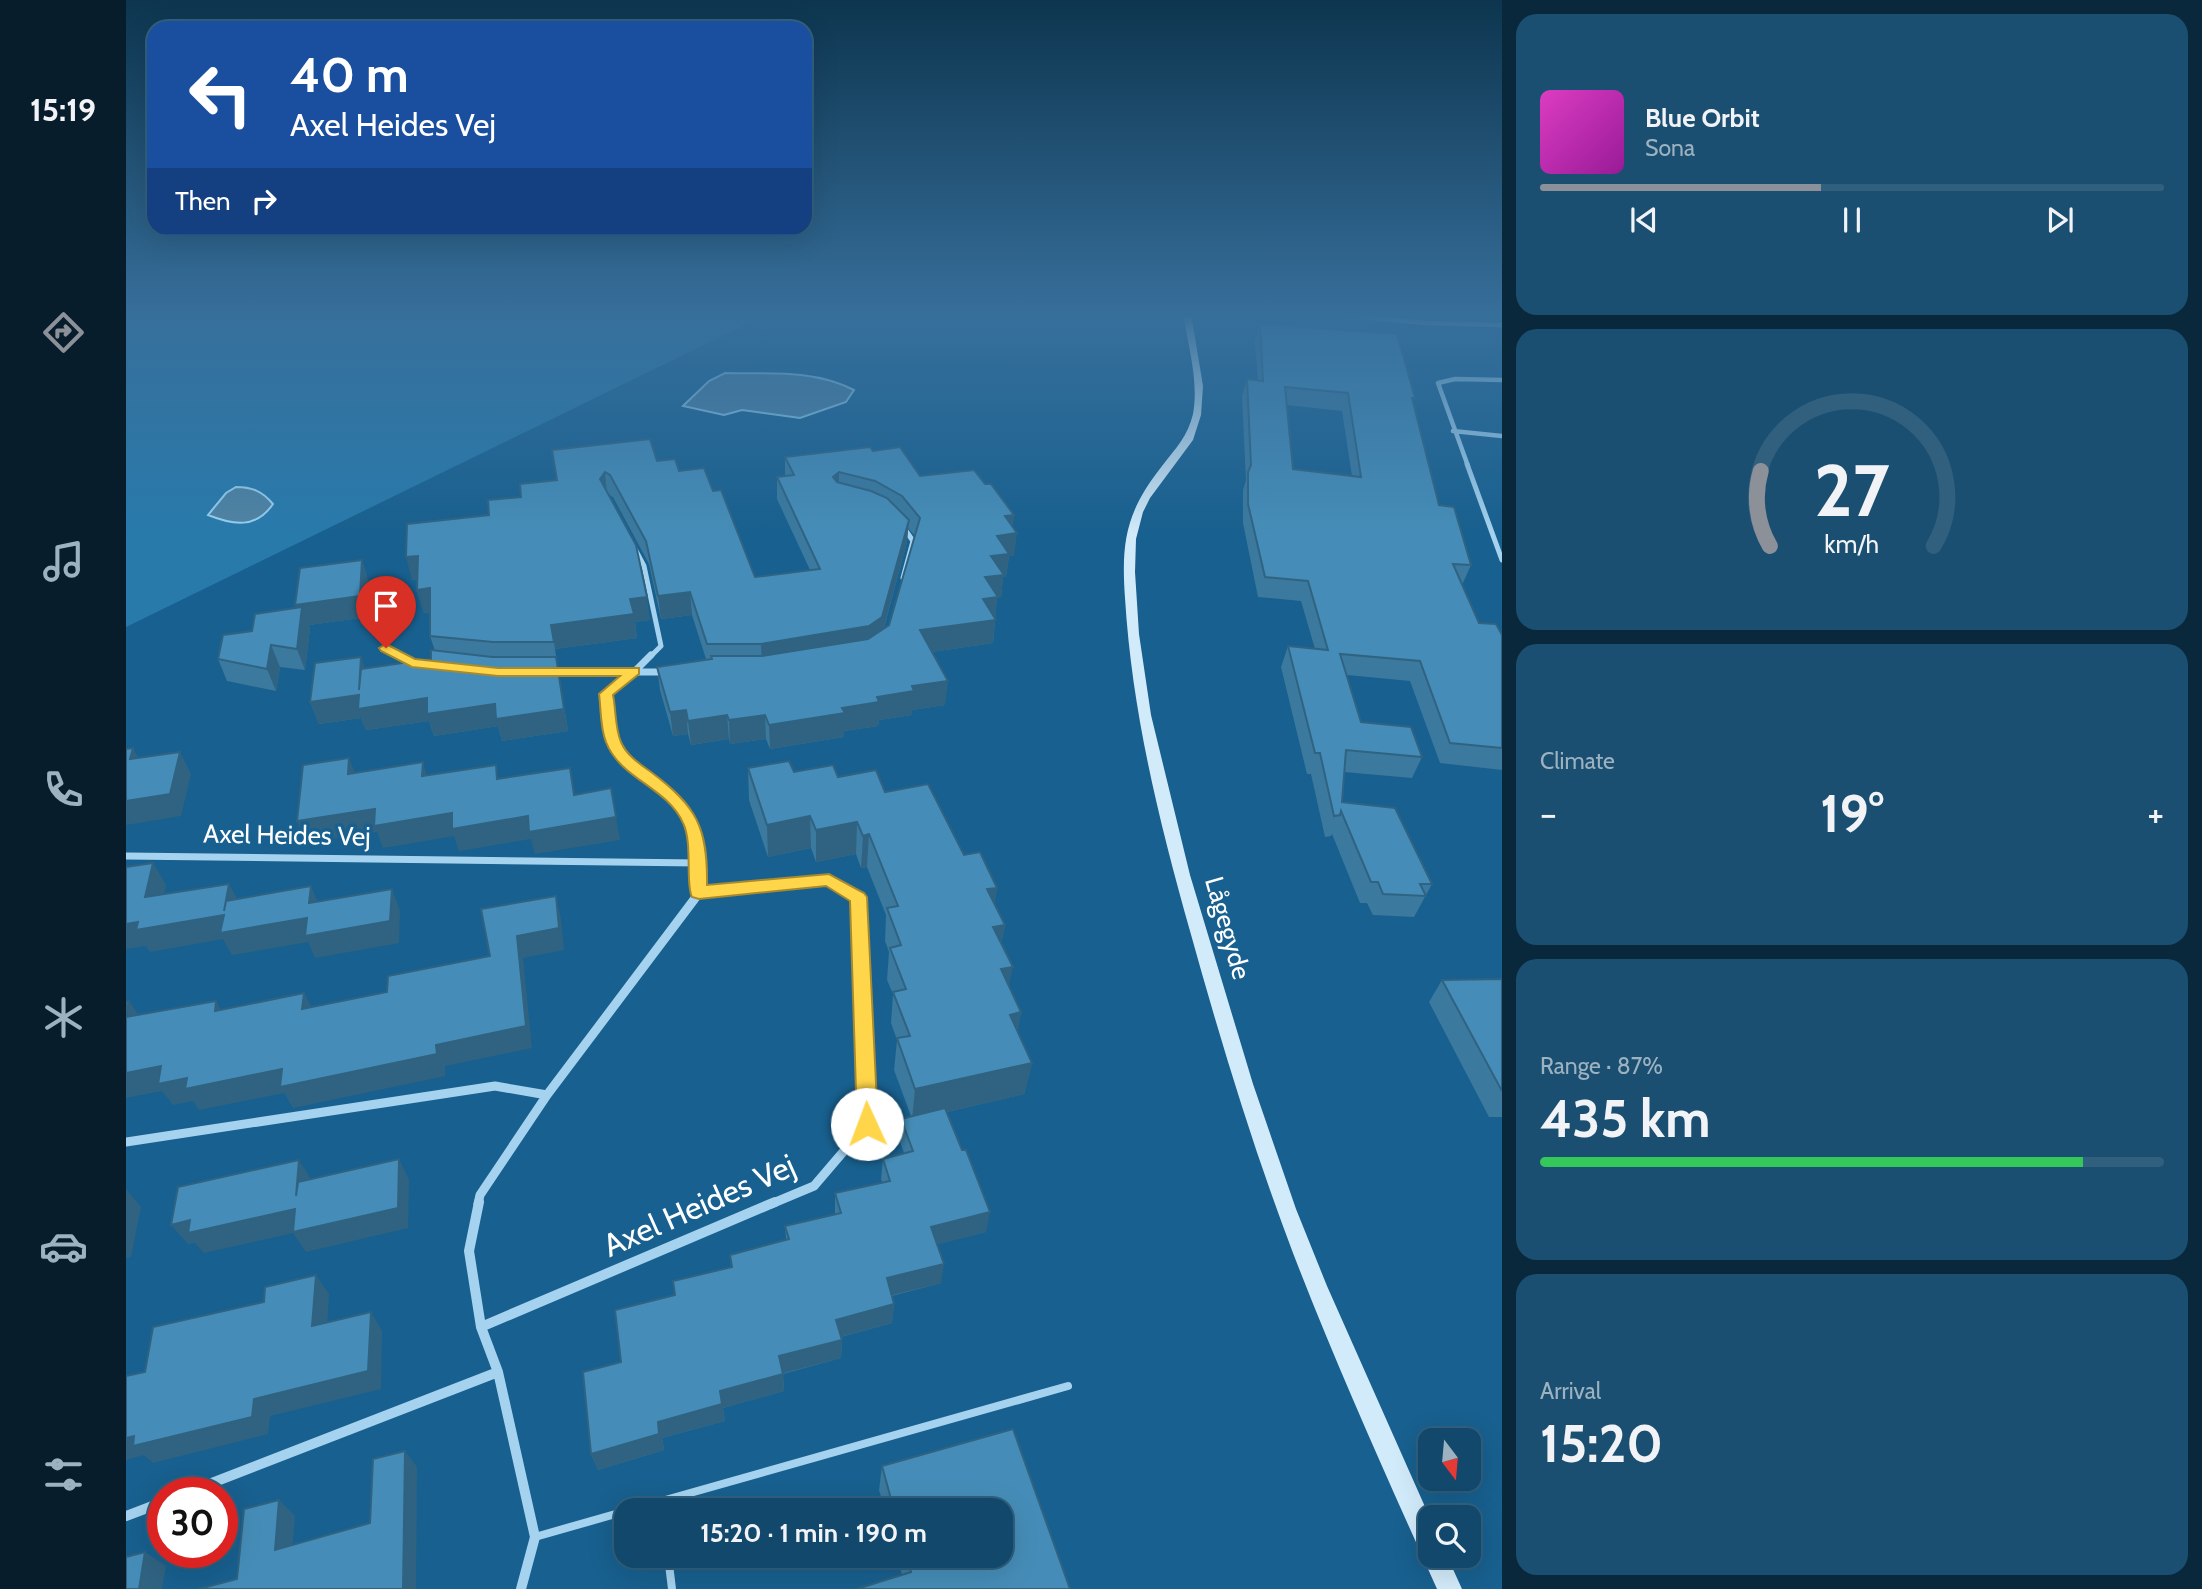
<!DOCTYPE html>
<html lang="en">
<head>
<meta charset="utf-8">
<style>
  :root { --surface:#12486b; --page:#1b4f71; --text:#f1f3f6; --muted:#9cb2c1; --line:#31607e; --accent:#8c9099 }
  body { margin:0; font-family:Cabin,sans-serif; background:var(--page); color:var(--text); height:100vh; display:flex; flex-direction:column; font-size:26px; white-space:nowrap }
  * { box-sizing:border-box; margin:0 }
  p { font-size:23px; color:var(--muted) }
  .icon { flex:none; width:38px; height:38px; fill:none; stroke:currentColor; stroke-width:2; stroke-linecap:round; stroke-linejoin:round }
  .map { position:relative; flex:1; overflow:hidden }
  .sheet { display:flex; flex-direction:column; gap:14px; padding:14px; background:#0a283b; width:700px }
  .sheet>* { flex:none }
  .guide { position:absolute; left:21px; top:21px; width:665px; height:214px; border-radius:21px; box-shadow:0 7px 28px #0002,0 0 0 2px var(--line); background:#1a4fa0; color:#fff; overflow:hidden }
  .needle { width:46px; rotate:164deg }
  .tools { position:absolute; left:1292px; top:1428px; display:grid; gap:14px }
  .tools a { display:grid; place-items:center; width:63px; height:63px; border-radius:14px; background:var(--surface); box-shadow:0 7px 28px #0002,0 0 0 2px var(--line); font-size:35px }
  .speed { position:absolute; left:21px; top:1477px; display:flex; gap:14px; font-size:35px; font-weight:700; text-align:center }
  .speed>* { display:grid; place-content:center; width:91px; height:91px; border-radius:50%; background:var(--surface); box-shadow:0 7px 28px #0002,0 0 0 2px var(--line); line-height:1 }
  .speed .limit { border:10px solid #d22; background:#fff; color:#111 }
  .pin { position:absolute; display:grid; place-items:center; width:60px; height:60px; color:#fff; margin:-72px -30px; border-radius:50% 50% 50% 0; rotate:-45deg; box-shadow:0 0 7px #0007 }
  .pin .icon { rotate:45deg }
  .me { position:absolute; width:77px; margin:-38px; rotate:358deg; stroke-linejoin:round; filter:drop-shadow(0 0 5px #0008) }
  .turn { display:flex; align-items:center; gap:24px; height:147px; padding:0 28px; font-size:32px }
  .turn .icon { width:91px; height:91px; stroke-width:2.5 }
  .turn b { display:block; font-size:49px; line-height:60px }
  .then { display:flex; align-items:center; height:66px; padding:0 28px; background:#0003; gap:14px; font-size:26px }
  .big { font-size:52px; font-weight:700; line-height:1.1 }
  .sheet .widget { flex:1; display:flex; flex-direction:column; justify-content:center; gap:10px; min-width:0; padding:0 24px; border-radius:21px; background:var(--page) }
  .sheet .dial { align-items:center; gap:0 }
  .dial svg { height:182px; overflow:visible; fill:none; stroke:var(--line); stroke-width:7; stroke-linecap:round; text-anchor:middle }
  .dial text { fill:var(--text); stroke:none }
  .song { display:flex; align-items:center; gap:21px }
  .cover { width:84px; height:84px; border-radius:10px; background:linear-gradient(135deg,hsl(310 70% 55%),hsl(300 70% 35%)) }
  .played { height:7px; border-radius:4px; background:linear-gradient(90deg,var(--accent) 45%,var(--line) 45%) }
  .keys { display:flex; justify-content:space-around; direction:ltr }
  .heat { display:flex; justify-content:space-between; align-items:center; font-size:38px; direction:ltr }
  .charge { height:10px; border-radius:5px; background:linear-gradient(90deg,#34c759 87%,var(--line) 0) }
  .trip { position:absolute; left:488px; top:1498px; width:399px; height:70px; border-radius:21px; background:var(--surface); box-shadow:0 7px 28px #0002,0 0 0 2px var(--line); font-weight:700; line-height:70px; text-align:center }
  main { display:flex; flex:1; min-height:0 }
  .tabs { display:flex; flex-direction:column; width:126px; justify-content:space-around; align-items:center; background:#071d2b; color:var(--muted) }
  .tabs .icon { width:49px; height:49px }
  .tabs .active { color:var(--accent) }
  .tabs b { font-size:32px; color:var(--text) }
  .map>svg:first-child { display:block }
  .green { fill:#287aab }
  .water { fill:#5083a3; stroke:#98d1f1; stroke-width:2 }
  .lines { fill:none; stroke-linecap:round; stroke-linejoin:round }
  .lane { stroke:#a5d3ef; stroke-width:8 }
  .street-far4 { stroke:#a5d3ef; stroke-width:4.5 }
  .street-far3 { stroke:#a5d3ef; stroke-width:5 }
  .street-far2 { stroke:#a5d3ef; stroke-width:7 }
  .street-far1 { stroke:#a5d3ef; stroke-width:9 }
  .street { stroke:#a5d3ef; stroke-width:10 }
  .secondary { fill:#d2ebfa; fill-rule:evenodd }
  .wall { fill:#3b799e; fill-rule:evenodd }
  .shaded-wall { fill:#306381 }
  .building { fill:#458db8; stroke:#306381; stroke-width:2; fill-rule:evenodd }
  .route { fill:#ffd54a; stroke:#a68a30; stroke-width:2 }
  .labels { text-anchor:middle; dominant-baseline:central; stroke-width:7; stroke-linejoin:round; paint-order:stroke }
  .street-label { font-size:26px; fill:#fff; stroke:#18608f }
  .near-street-label { font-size:32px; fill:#fff; stroke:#18608f }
</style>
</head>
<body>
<main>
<nav class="tabs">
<b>15:19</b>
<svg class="icon active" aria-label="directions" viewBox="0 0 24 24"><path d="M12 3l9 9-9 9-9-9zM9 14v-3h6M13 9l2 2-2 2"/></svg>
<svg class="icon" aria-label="music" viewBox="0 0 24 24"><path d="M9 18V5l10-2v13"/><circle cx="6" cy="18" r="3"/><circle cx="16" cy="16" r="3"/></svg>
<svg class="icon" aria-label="phone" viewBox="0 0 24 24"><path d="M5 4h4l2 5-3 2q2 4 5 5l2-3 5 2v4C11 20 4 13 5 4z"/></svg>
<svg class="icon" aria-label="climate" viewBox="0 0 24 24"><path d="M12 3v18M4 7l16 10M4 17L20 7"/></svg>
<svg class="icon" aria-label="car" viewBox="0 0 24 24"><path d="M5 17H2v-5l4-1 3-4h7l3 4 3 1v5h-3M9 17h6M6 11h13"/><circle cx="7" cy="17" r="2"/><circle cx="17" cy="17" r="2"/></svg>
<svg class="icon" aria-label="filters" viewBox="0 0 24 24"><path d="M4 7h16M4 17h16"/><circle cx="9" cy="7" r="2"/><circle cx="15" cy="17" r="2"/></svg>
</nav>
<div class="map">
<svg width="1376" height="1589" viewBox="0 0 1376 1589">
  <rect width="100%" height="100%" fill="#18608f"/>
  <path class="green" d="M0,313H643L0,627Z"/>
  <path class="water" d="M599,373C643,374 688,369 728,390L720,402L674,418L616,410L598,415L557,406L583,381Z
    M110,487C126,487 136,491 147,504C130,529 107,525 82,515L100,493Z"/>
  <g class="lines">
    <path class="lane" d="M504,1510L942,1386
      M409,1537L500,1511
      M542,1556L546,1589"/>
    <path class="street-far4" d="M1193,313L1300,323L1376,325
      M1327,431L1376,436
      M1342,466L1312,383L1329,379L1376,380"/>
    <path class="street-far3" d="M1341,464L1376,560
      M509,549L518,566L535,646L524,657
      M777,578L787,541L778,528
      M258,602L260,648L276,657"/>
    <path class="street-far2" d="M273,655L286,663H293
      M423,672H508L525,655
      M541,672H508L480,693C482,710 481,731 489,747C497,760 509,768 521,777C553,802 571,826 573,867C573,878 575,890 569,899
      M0,856L573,863
      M573,893L703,880L732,899"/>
    <path class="street-far1" d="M0,1142L369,1086L421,1095
      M352,1204L354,1195L421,1095L570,897
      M645,1204L688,1186L741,1124L732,897"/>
    <path class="street" d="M353,1202L343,1251L355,1327L372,1372L409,1537L395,1589
      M355,1327L649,1202
      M60,1493L372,1372
      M0,1516L37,1502"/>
    <path class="secondary" d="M1057,313H1065L1077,386L1075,415L1067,440L1024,498L1017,512L1010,539L1009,572L1013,634L1025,715L1064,875L1127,1084L1170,1209L1201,1286L1304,1518V1556H1321L1336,1589H1311C1262,1480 1211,1367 1167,1253C1127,1148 1094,1039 1064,931C1033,821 1006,712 999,598C995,541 1000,512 1036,466C1049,449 1062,436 1067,414C1073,381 1062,346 1057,313Z"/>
  </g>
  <path class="wall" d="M1134,324L1289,398L1287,403L1313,505L1345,565L1336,585L1353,623L1376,635V770L1314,763L1284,681L1221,675L1235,722L1296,757L1286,778L1218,772L1216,802L1306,884L1288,917L1247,915L1241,903H1234L1206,834L1205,836L1199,837L1185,774H1181L1155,667L1162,646L1189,649L1175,601L1132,597L1117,523V490L1120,480L1116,396L1121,379L1132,380L1129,341ZM1161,405L1216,411L1226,476L1167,469Z
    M747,451L794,476L859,484L888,515L886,527L888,556H883L880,576L877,577L875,598H871L867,643L806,652L819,705L786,710V715L753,720L752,726L718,731V737L644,749L640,739L604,744L603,739L565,745L562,734L547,736L534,690L531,667L580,659L566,615L535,619L523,564L487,497L482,494L524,620L509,622L511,638L429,649L442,731L376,741L372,726L308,736L303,721L240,730L235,718L193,724L184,702L239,668L305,659L309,651L304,636V612L298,613L291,590V579L286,580L363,515L395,497L431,480L531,461L553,471L587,491L629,577L684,570L651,499V477L659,476V457ZM782,528L789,536L763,625L758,628L781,542Z
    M236,560L242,581L241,617L183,625L184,628L179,670L154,667L150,691L101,681L92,659L126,631L171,608Z
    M622,768L712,777L759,792L838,855L871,888L868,905L879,925L875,944L883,986L895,1012L891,1032L906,1063L898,1094L821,1112L860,1232L811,1244L815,1283L766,1296L768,1304L766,1323L715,1337L716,1340L715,1358L657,1374L658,1391L597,1408L599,1421L536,1438L538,1450L472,1470L465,1454L495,1362L549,1295L605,1267L604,1255L660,1239L659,1226L709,1214V1193L756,1182L755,1179L757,1159L778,1153L773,1139L775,1119L785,1116L768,1070L771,1040L765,1023L767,994L761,980L763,952L759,941L760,915L741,867L735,868L730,854L690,862L685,848L642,857L623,800Z
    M1376,979V1117H1363L1303,1002L1316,980Z
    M887,1429L944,1589H731L776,1575L771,1556H875V1510H759L753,1490L756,1466Z"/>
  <path class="shaded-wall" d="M1283,313H1299L1282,316Z
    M479,472L481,494L474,479Z
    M713,472V494L707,477Z
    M888,515L885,534L891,533L888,556H883L880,576L877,577L875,598H871L867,643L792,654L794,630L865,556L871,536L879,516Z
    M783,520L781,542L754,641L636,668L635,644Z
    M292,556L298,578L286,580L280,557Z
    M236,560L242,581L241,617L183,625L184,628L179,670L171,649L175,619L169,605Z
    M304,588L310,611L298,613L291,590Z
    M564,592L566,615L535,619L532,596Z
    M521,597L524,620L509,622L511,638L429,649L432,666L425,625L504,599Z
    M145,645L154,667L150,691L141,669Z
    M235,657L242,678L430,657L442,731L376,741L372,726L308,736L303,721L240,730L235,718L193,724L184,702L233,690Z
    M822,681L819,705L786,710V715L753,720L752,726L718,731V737L644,749L643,725L716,708L786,686Z
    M560,710L562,734L547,736L544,712Z
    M601,715L603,739L565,745L562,721Z
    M639,715L640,739L604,744L603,720Z
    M7,748L19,770L4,759Z
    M54,752L65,774L55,816L0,825V801Z
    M223,758L232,780L222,774Z
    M297,762L303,784L296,776Z
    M249,809L402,816L490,817L494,840L409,854L405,839L333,851L328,836L257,848L251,832L180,843L171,821Z
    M684,816L685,848L642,857L641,825Z
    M731,822L730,854L690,862V830Z
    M743,834L741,867L735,868L737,836Z
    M27,863L40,885L32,919L19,897Z
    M103,884L115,906L111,930L266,889L274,911L273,943L189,958L182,942L106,955L97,939L24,952L20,946L0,949V924L98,911Z
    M185,886L194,908L183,903Z
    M871,888L866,920L861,889Z
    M430,896L435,919L438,950L397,958L406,1048L319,1066V1076L167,1108L158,1093L73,1110L67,1101L47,1105L36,1091L0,1098V1073L35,1066L61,1078L156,1069L310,1045L391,936Z
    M879,925L873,957L867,927Z
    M887,967L880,999L875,969Z
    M178,993L189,1015L176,1009Z
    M3,1001L18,1023L0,1019Z
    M90,1001L103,1023L89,1011Z
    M895,1012L889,1044L884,1015Z
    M906,1063L898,1094L786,1120L789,1089Z
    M273,1159L283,1180L282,1228L180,1252L167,1233L78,1253L69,1243L62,1244L45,1225L64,1220Z
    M173,1160L186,1181L170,1196Z
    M0,1189L15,1207L5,1257L0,1258Z
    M864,1212L860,1232L802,1247L805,1227Z
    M818,1264L815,1283L759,1297L761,1278Z
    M190,1275L203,1294L200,1344L186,1326Z
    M768,1304L766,1323L710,1338V1320Z
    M245,1312L256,1331L255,1389L144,1416L142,1434L27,1463L18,1455L0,1460V1438L128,1399Z
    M716,1340L715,1358L654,1374L653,1356Z
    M657,1374L658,1391L597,1408L599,1421L536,1438L538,1450L472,1470L465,1454L594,1391Z
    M279,1451L291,1467L290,1589H277Z
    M153,1500L169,1516L165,1564L149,1550Z
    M19,1552L40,1566L36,1589H13Z"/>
  <path class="building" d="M1134,324L1271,334L1289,398H1286L1313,505L1328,507L1345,565L1327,564L1353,623L1370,624L1376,635V748L1324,743L1294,661L1214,654L1235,722L1285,727L1296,757L1220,750L1216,802L1269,808L1306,884H1294L1300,896L1257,894L1252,882H1245L1215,811L1214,815L1208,816L1194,753H1189L1162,646L1202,650L1182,581L1139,577L1122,504V472L1125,465L1121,379L1137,381ZM1159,387L1222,393L1235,477L1167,469Z
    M524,439L531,461L549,459L553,471L578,468L587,491L595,490L629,577L694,569L651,477L668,475L659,457L744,447L747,451L774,447L794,476L848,470L859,484H865L888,515L879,516L891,533L871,536L883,554L865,556L878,575L859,577L872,597L857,599L870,620L794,630L822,681L786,686L788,691L751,697L753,702L716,708L719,713L643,725L639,715L603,720L601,715L562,721L560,710L544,712L531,667L586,659L585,656H636L742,639L763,625L794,518L776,496L749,481L713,472L707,477L711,482L745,491L761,498L783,520L756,617L743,626L635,644H581L564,592L532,596L520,541L484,475L479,472L474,479L510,545L521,597L504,599L508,614L425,625L428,642H367L304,636V588L291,590L292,556L280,557L281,524L363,515L362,500L395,497L394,484L431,480L426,450Z
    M236,560L234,596L169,605L174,568Z
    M176,607L171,649L145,645L141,669L92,659L97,635L126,631L129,614Z
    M305,650L366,657H430L438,709L370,719L369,704L301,714V698L232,709L233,695L184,702L189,663L235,657L233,690L235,669L305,659Z
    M7,748L4,759L54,752L44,794L0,801V749Z
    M223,758L222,774L297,762L296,776L370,765L371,779L444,768L448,795L485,788L490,817L403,832L402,816L326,829V813L248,826L249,809L171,821L177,765Z
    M663,761L668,772L707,765L712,777L750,770L759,792L802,784L838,855L854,852L871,888L861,889L879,925L867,927L887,967L875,969L895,1012L884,1015L906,1063L789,1089L771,1038L784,1036L767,992L780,989L764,948L775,945L761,908L772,906L743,834L737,836L731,822L690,830L684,816L641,825L622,768Z
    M27,863L19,897L103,884L98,911L100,901L185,886L183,903L266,889L264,921L179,936L181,918L94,933L98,915L10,930L12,922L0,924V867Z
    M430,896L433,928L391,936L400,1026L310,1045L311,1054L154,1087L156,1069L59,1089L61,1078L32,1084L35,1066L0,1073V1017L90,1001L89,1011L178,993L176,1009L261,992L262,976L364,956L355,909Z
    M1376,979V1091L1316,980Z
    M3,1001L0,1014V1002Z
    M819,1108L836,1150H840L864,1212L805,1227L818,1264L761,1278L768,1304L710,1320L716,1340L653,1356L657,1374L594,1391L596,1404L532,1422L533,1434L465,1454L457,1372L495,1362L489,1310L549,1295L547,1281L606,1267L604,1255L663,1239L659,1226L715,1213L709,1193L764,1181L757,1159L787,1151L775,1119Z
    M273,1159L272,1208L167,1232L169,1209L62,1233L64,1220L45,1225L52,1187L173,1160L170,1196L172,1182Z
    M190,1275L186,1326L245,1312L242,1371L128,1399L126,1417L7,1446L8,1436L0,1438V1376L19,1372L27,1327L138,1302L139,1287Z
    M887,1429L944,1589H731L785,1572L780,1556H875V1510H768L756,1466Z
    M279,1451L277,1589H73L111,1579L118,1509L153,1500L149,1550L244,1523L247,1459Z
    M19,1552L13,1589H0V1557Z"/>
  <linearGradient id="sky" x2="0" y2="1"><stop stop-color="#0d354f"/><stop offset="0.59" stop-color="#376f9b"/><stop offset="1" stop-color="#376f9b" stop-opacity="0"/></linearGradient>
  <rect width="1376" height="535" fill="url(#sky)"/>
  <path class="route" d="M260,644L289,659L372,668H513V674L487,695C490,709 489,729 495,742C501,756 514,764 525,772C571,806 582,828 581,885L703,874L738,893L741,897L752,1124L749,1130L741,1133L734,1130L731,1124L724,901L700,886L573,899L566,897C559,884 567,843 557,823C541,787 494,779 480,742C474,728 475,708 473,694L494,676H372L286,667L255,651L253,648Z"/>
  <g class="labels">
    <g class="street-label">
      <text transform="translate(161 835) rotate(1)">Axel Heides Vej</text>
      <text transform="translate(1102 928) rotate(74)">Lågegyde</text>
    </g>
    <g class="near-street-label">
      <text transform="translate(573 1205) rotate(-24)">Axel Heides Vej</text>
    </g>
  </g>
</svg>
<div class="tools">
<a><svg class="needle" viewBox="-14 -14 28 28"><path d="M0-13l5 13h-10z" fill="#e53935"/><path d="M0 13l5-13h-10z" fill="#9cb2c1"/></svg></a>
<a><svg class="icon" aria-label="search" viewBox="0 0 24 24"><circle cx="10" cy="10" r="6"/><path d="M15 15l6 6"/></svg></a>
</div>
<div class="speed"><div class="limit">30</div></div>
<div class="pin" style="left:260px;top:648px;background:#d93025"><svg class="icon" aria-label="arrive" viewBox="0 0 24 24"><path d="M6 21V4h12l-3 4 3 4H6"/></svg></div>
<svg class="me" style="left:741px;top:1124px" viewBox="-20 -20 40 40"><circle r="19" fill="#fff"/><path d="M0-13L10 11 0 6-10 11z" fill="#ffd54a"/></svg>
<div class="trip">15:20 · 1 min · 190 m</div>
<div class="guide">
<div class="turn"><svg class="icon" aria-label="left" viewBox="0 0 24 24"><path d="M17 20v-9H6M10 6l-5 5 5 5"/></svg><div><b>40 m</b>Axel Heides Vej</div></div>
<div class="then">Then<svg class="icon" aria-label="right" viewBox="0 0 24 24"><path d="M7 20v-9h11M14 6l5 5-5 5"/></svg></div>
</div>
</div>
<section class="sheet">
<div class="widget">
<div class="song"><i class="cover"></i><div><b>Blue Orbit</b><p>Sona</p></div></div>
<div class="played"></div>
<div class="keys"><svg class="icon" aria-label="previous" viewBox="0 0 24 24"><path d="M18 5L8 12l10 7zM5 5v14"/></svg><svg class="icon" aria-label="pause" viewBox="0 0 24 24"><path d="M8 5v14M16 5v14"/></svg><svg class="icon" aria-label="next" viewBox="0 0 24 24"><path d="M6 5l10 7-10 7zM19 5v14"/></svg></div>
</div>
<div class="widget dial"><svg viewBox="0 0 100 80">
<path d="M14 69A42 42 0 1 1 86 69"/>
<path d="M14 69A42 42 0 0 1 10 36" stroke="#8c9099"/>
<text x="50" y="56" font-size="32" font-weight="700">27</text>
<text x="50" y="72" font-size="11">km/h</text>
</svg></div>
<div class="widget"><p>Climate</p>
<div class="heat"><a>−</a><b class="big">19°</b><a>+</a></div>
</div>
<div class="widget"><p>Range · 87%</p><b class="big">435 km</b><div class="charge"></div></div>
<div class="widget"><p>Arrival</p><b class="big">15:20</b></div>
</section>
</main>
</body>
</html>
